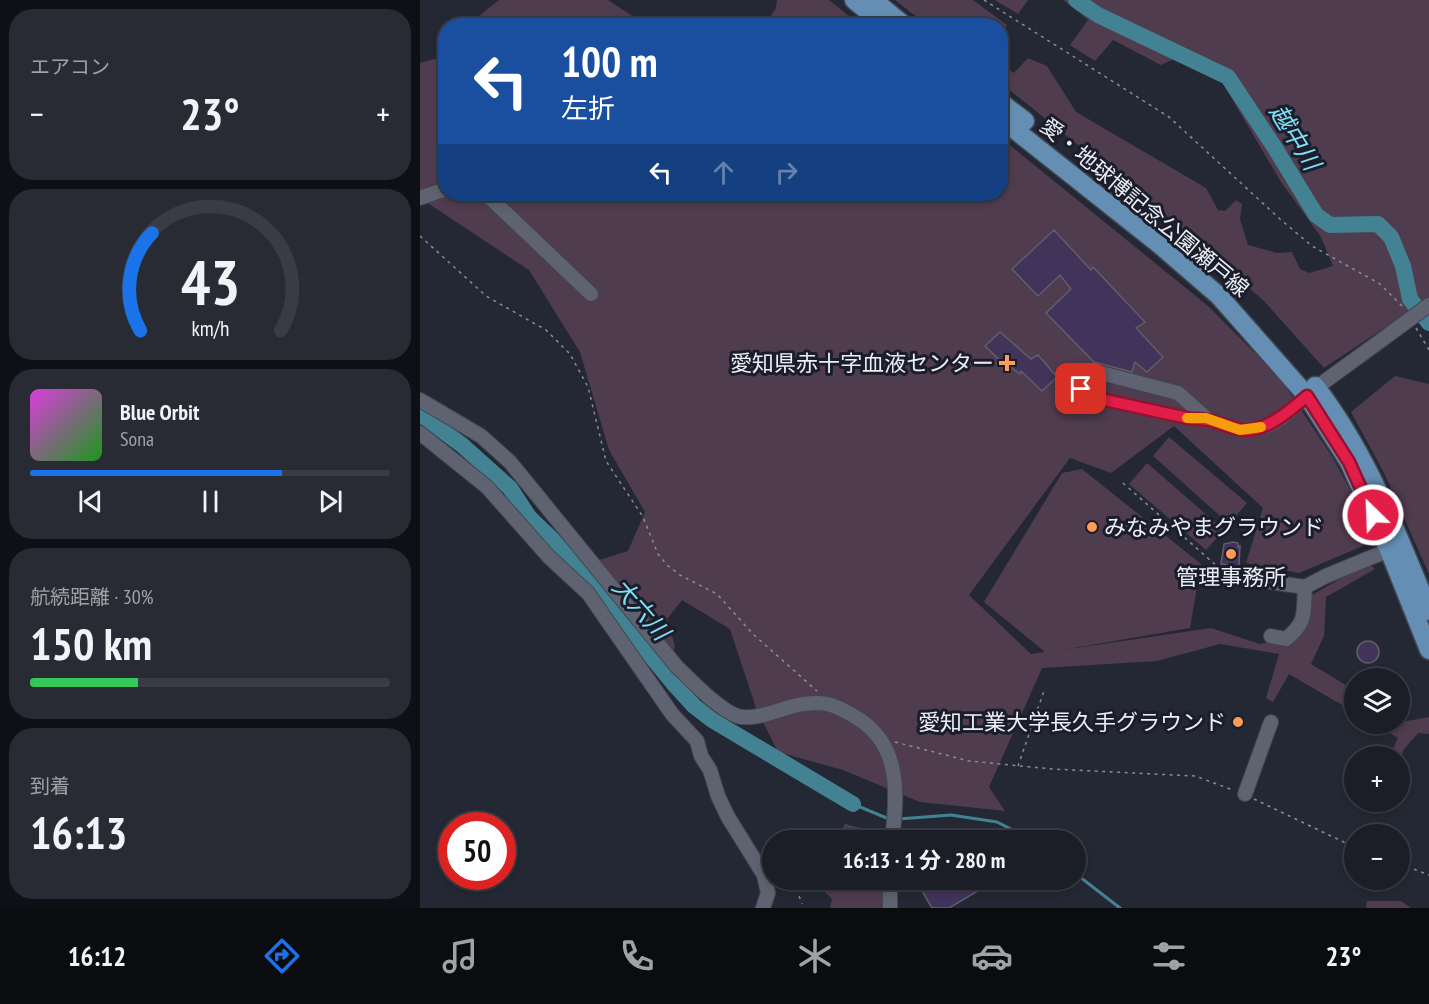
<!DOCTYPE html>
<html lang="ja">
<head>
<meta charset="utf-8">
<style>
  :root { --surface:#1b1e27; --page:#282b33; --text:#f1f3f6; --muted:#a0a2a7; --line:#393c44; --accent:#1a73e8 }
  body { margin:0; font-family:"PT Sans Narrow","Noto Sans JP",sans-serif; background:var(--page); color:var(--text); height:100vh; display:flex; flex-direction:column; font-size:22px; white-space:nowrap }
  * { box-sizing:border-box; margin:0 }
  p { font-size:20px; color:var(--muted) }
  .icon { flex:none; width:33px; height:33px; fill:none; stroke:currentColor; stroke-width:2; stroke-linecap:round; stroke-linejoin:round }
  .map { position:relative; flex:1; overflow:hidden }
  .side { display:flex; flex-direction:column; gap:9px; padding:9px; background:#0f1015; width:420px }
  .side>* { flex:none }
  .guide { position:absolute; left:18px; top:18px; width:570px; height:183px; border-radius:24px; box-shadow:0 3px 9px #0003,0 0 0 2px var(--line); background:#1a4fa0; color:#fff; overflow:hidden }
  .tools { position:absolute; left:924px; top:668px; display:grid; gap:12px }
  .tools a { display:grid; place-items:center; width:66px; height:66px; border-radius:50%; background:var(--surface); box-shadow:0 3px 9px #0003,0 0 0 2px var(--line); font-size:30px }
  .speed { position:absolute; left:18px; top:812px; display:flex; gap:12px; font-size:30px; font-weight:700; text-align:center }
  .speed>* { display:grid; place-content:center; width:78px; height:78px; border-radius:50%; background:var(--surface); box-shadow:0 3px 9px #0003,0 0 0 2px var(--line); line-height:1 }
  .speed .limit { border:9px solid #d22; background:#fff; color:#111 }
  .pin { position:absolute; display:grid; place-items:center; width:51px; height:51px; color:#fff; margin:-26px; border-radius:12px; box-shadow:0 3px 9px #0006 }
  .me { position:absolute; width:66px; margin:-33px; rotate:336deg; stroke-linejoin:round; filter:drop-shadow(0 0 4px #0008) }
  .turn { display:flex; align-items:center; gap:21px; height:126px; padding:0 24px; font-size:27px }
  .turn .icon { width:78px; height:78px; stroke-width:2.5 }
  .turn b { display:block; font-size:42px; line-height:51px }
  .lanes { display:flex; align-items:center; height:57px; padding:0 24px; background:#0003; justify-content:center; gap:30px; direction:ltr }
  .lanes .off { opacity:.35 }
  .big { font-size:45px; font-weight:700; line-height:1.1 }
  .side .card { flex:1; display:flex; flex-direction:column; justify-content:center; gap:9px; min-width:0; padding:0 21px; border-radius:24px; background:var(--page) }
  .side .dial { align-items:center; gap:0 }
  .dial svg { height:156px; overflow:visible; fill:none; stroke:var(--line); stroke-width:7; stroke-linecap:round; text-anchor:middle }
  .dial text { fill:var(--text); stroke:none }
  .song { display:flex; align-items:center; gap:18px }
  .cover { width:72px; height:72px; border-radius:9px; background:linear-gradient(135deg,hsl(300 70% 55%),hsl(120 70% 35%)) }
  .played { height:6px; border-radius:3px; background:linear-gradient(90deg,var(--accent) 70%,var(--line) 70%) }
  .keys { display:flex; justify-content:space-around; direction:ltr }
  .heat { display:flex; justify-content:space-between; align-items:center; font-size:33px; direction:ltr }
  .charge { height:9px; border-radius:4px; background:linear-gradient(90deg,#34c759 30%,var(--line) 0) }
  .trip { position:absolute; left:342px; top:830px; width:324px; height:60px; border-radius:30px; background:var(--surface); box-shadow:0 3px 9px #0003,0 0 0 2px var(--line); font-weight:700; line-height:60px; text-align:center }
  .menu { display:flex; height:96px; justify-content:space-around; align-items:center; background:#0b0c10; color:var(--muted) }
  .menu .icon { width:42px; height:42px }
  .menu .on { color:var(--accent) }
  .menu b { font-size:27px; color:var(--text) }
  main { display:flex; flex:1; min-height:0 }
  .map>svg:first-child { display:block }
  .green { fill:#503c4f }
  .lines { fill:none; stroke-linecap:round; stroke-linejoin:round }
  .stream { stroke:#438292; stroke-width:3 }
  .river { stroke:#438292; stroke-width:16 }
  .building { fill:#41335a; stroke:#625d6b; stroke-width:1.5 }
  .minor-casing { stroke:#424650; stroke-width:16 }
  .major-casing { stroke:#424650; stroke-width:21 }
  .path { stroke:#8a8d97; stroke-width:1.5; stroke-dasharray:3 4.5; stroke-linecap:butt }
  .minor { stroke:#5f6371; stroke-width:14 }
  .major { stroke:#648eb3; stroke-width:18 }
  .minor-bridge-casing { stroke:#424650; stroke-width:16; stroke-linecap:butt }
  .minor-bridge { stroke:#5f6371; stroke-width:14 }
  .route-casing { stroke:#92132f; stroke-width:15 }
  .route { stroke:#e11d48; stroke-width:10 }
  .slow { stroke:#f59e0b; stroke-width:10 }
  .poi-dot { fill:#ff9b5a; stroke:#1b1e2a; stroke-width:2 }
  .labels { text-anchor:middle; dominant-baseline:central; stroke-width:6; stroke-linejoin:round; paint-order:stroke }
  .street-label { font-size:22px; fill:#ebeef6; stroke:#1b1e2a }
  .poi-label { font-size:22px; fill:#ebeef6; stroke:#1b1e2a; text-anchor:end }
  .water-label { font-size:24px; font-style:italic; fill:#7de1f9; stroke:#1b1e2a }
</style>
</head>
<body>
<main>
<section class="side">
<div class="card"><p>エアコン</p>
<div class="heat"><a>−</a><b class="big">23°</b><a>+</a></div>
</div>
<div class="card dial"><svg viewBox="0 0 100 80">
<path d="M14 69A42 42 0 1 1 86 69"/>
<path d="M14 69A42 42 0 0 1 20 19" stroke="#1a73e8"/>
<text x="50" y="56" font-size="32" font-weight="700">43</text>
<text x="50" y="72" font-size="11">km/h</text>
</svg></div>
<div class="card">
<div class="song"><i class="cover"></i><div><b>Blue Orbit</b><p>Sona</p></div></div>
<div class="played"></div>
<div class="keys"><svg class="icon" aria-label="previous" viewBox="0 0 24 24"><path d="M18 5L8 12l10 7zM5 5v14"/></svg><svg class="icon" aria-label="pause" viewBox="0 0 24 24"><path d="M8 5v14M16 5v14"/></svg><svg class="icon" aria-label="next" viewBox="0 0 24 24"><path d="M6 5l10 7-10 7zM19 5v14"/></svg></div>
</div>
<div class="card"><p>航続距離 · 30%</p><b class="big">150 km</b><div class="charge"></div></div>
<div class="card"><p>到着</p><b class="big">16:13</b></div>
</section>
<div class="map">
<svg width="1009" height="908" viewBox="0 0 1009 908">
  <rect width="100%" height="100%" fill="#242834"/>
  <path class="green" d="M79,0H188L226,25H48Z
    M357,0H409L440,25H345L356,8Z
    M475,0H553L587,25L581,39L580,26L507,25Z
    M575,0H608L598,14Z
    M643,0H1009V298L904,368L844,301L766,232L581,83L580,63L594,73L608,58L627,66L656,112L786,188L798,210L805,211L816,200L822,204L820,219L828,245L857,253L872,252L880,269L889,273L913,266L901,237L861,182L802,82L756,58L741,65L693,40L675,61L650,45L668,20Z
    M25,56L26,194H580L581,138L788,306L860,378L913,458L957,540L879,573L826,563L843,508L754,426L691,473L650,458L549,595L611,654L625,652L564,602L642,473L662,469L781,564L770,628L642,650L791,628L840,644L878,637L890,596L948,563L955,569L906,597L904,636L891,664L934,690V712L869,674L853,702L846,698L859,654L800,644L737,661L622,668L569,787L585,811L500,802L423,770L358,752L336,708L310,629L262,600L247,619L255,646L252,653L179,560L208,551L225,512L189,450L160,352L109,270L0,198V63Z
    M975,376L1009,384V574L963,471L931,412Z
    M749,437L827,503L809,524L733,456Z
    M727,463L804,530L786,550L709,484Z
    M980,716L987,721L1009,717V734L998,733L984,749L980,759V756H970L978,738L953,723H980Z
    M425,824L441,828L439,840H415Z
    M392,879H449L465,892L466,908H410L412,899Z
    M947,901H981L991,908H946Z"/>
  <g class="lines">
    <path class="stream" d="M433,804L469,819
      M478,819L531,815L577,822L612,840
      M656,874L700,908"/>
    <path class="river" d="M656,0L678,15L808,77L855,148L896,215L910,225L958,224L971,237L983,266L990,299L1009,323
      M0,414L42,445L90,488L109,517L132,539L183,598L253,683L274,706L292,720L433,804"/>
  </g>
  <path class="building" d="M634,230L671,270L673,267L725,322L716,328L743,357L727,372L715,362L712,372L674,362L626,313L651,289L640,275L618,296L592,269Z
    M580,332L611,359L618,355L637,377L622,391L601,371L600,374L592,368H588L565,346Z
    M813,542L818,543V547L820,546L819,565L817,566L801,564L804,544Z
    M937 652a11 11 0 1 1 22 0a11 11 0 1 1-22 0Z
    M522,879H578L529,908H512L502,891Z"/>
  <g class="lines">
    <defs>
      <path id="minor" d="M66,194L171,294
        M0,198L26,189
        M0,400L61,436L90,462L257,667C272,681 298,709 317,716C336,722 365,706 384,704C405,701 415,705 432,715C481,741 478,792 472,840
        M786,418L758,393L673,371L662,376L661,389L671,397L772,419C796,418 811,432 835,429C859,426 879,402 896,388C921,369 947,351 971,333
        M0,433L67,487L129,557L168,593L252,714L277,741L281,756L290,770L298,796L308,817L344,875L348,893L343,908
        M809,576L885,587L906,576L969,550
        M851,636L866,639C888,621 883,613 885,587
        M825,794L851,722
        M470,879V908"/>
      <path id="major" d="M434,0L466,26
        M457,3L485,26
        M580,102L605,121
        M580,118L740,245L799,296L887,396L929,462L969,550L1009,650
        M895,386C947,453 977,533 1009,611"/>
    </defs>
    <use href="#minor" class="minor-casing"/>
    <use href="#major" class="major-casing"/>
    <path class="path" d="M564,0L749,117L860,219L892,246L960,284L984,308
      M0,236L66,296L126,330L150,354L168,387L186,461L223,517L238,554L247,565L260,575L297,594L333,634L397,691
      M996,328L1009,350
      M703,483L799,568
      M475,742L549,761L632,769L775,776L813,790
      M598,766L625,688
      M834,799L934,847
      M980,864L1009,875
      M358,879L375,885L382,904"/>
    <use href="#minor" class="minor"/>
    <use href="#major" class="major"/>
    <defs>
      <path id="minor-bridge" d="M971,333L1009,305"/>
    </defs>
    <use href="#minor-bridge" class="minor-bridge-casing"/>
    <use href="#minor-bridge" class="minor-bridge"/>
  </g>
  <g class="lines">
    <defs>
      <path id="route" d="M661,389L671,397L772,419C791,418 800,425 818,429C844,435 869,411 887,396L929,462L953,515"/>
    </defs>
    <use href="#route" class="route-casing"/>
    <use href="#route" class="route"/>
    <path class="slow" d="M767,418H786L820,430L841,427"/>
  </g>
  <g class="poi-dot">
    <path d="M584 354h6v6h6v6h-6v6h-6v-6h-6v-6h6z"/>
    <circle cx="672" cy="527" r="6"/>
    <circle cx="811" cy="554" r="6"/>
    <circle cx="818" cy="722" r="6"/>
  </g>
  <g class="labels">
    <g class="street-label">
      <text transform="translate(725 207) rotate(40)">愛・地球博記念公園瀬戸線</text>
    </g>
    <g class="poi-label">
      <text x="574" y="363">愛知県赤十字血液センター</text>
      <text x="684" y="527" text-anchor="start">みなみやまグラウンド</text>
      <text x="811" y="577" text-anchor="middle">管理事務所</text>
      <text x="806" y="722">愛知工業大学長久手グラウンド</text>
    </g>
    <g class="water-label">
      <text transform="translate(875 137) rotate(58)">越中川</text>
      <text transform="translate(221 609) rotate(49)">大六川</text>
    </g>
  </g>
</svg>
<div class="tools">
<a><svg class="icon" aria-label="layers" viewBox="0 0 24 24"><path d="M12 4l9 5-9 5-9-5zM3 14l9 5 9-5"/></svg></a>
<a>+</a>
<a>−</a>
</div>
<div class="speed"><div class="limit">50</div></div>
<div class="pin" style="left:661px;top:389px;background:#d93025"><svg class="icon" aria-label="arrive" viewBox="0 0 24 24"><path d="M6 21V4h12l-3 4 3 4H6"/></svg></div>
<svg class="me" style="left:953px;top:515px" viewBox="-20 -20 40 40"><circle r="17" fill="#e11d48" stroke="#fff" stroke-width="3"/><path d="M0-11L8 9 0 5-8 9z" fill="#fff"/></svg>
<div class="trip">16:13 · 1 分 · 280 m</div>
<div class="guide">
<div class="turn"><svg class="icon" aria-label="left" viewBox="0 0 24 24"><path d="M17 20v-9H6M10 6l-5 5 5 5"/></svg><div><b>100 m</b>左折</div></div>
<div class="lanes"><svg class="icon" aria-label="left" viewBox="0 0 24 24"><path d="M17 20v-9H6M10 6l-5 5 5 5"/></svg><svg class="icon off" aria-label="ahead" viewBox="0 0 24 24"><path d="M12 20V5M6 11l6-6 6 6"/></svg><svg class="icon off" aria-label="right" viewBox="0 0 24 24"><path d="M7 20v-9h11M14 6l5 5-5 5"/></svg></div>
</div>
</div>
</main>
<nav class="menu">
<b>16:12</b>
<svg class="icon on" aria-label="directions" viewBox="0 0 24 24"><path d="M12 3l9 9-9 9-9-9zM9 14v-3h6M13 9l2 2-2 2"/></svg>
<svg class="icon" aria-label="music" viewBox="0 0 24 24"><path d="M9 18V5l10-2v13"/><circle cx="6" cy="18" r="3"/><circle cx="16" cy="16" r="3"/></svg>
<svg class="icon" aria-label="phone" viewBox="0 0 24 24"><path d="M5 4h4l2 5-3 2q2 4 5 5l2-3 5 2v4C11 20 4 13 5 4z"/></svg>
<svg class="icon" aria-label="climate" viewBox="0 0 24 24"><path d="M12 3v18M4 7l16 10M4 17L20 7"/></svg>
<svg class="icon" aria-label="car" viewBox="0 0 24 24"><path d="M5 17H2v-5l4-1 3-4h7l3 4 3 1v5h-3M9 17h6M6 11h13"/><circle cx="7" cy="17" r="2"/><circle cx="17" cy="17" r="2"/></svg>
<svg class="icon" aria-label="filters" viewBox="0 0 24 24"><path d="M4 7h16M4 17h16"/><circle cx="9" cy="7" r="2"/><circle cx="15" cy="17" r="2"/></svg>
<b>23°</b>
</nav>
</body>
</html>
